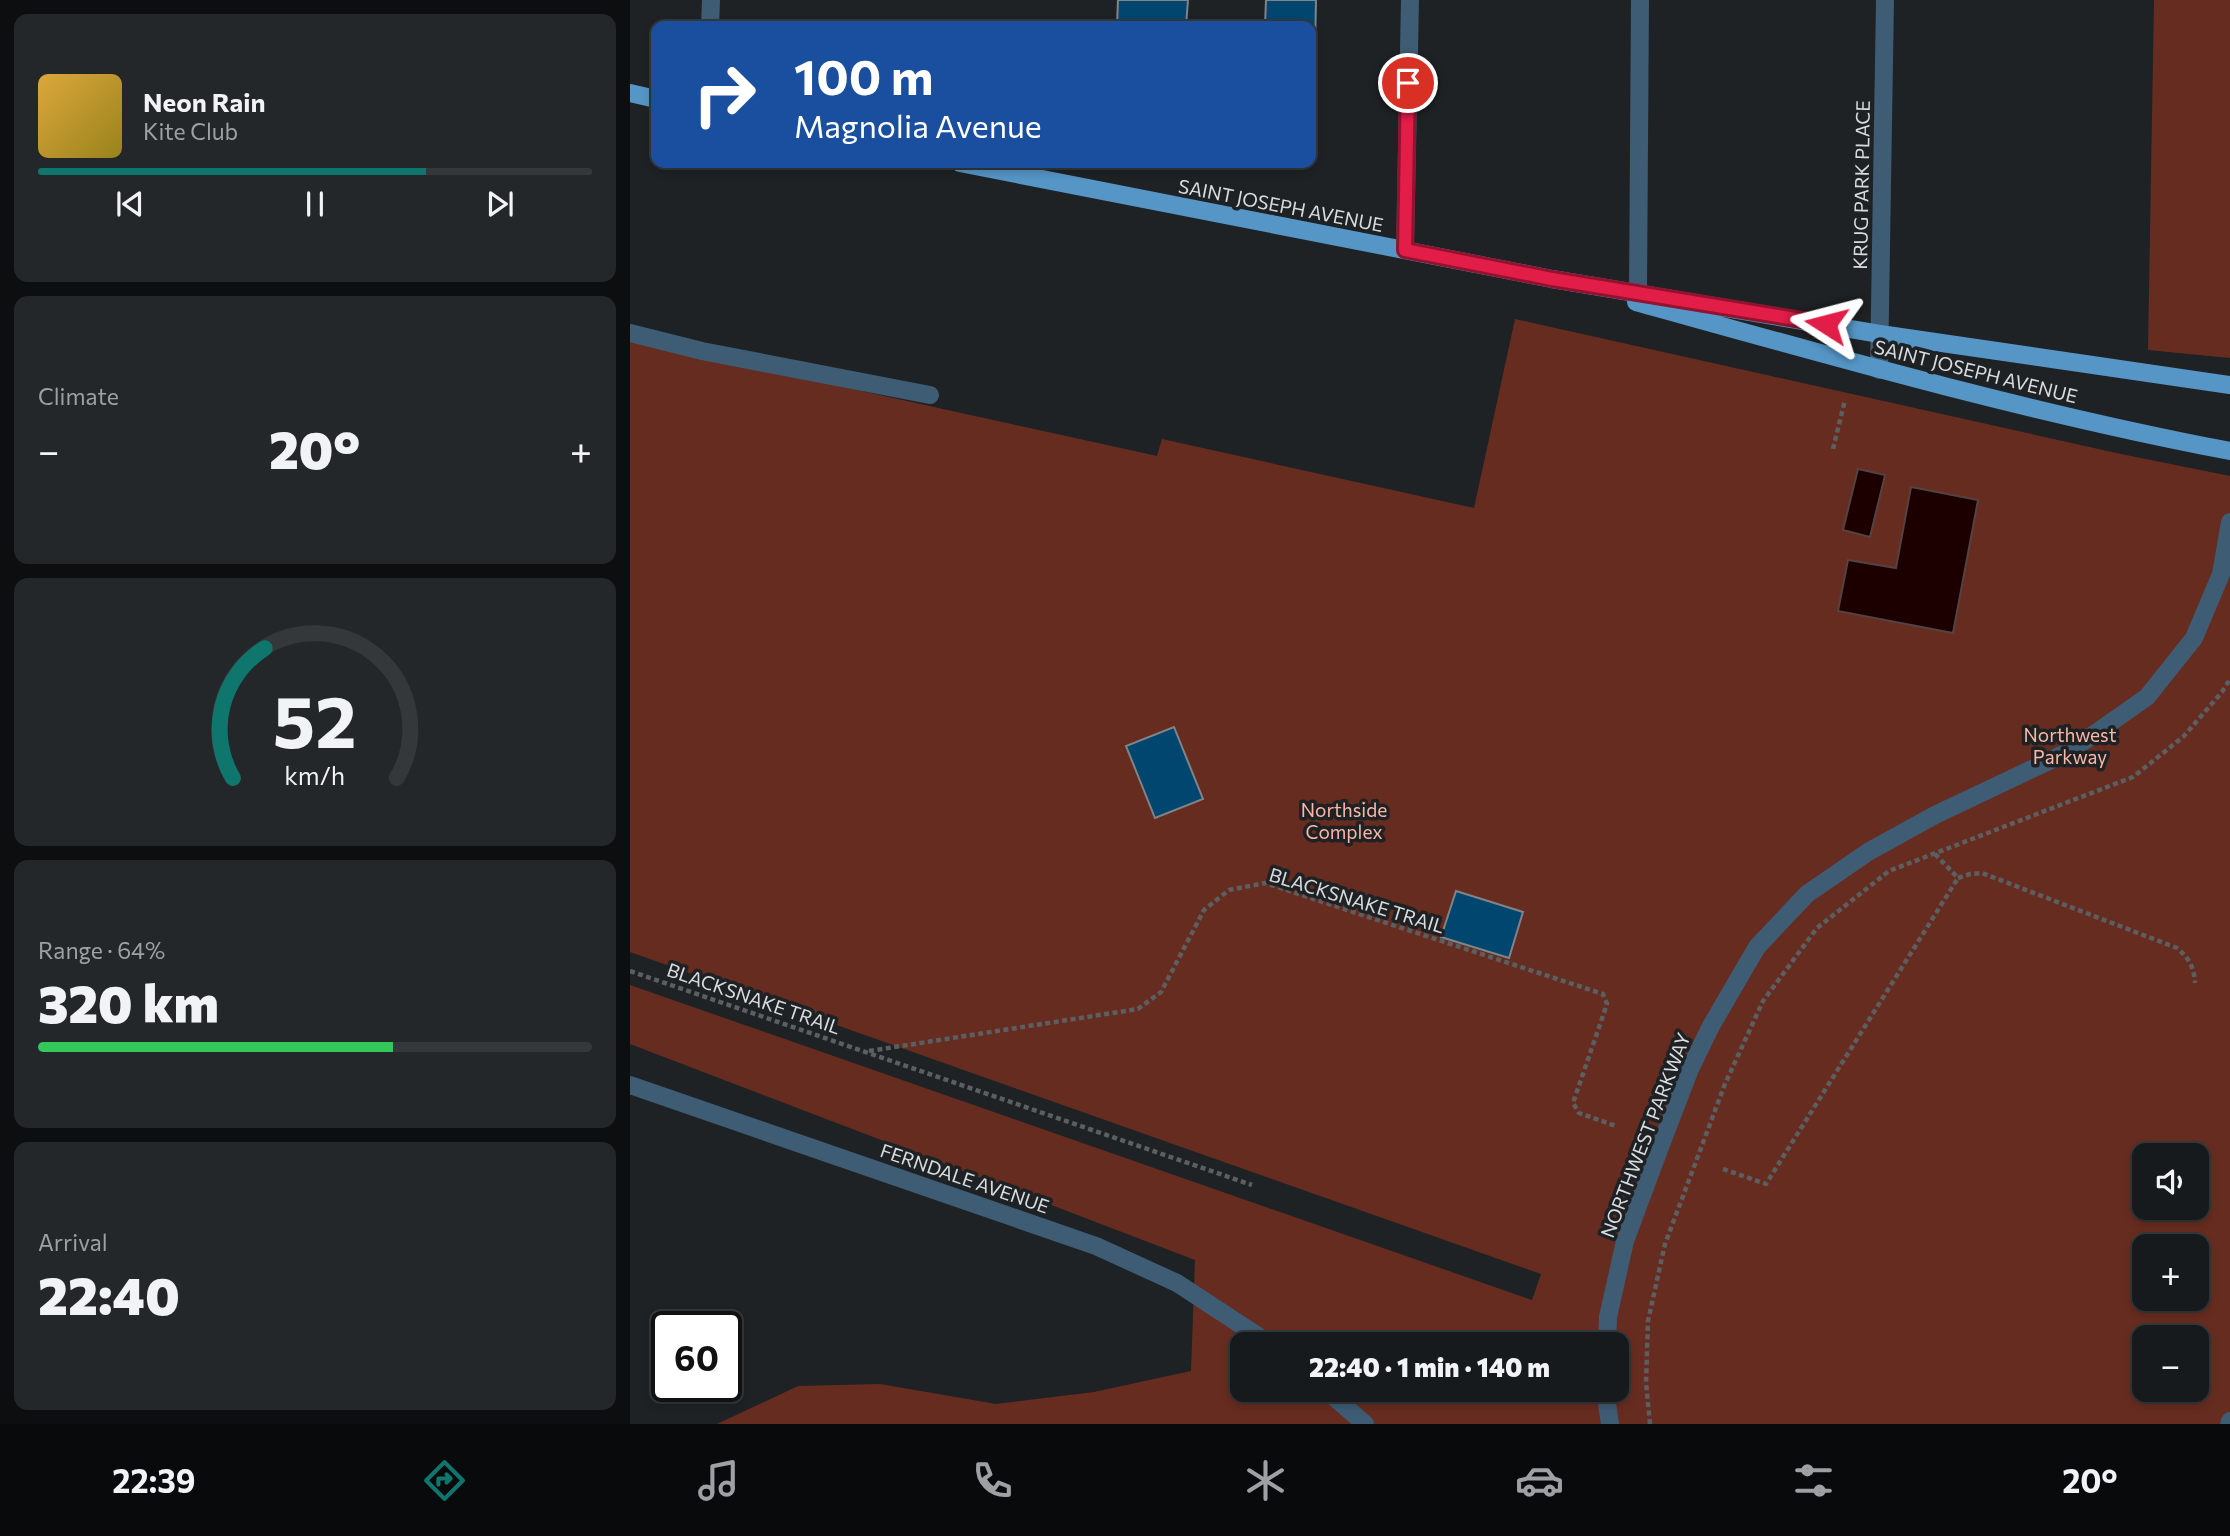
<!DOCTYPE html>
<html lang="en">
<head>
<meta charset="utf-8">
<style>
  :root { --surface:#161a1c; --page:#232729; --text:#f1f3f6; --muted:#9ea1a3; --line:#35383b; --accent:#0f766e }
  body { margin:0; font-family:Commissioner,sans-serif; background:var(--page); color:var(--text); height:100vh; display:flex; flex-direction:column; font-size:26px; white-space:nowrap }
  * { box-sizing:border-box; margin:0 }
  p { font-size:23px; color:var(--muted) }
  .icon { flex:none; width:38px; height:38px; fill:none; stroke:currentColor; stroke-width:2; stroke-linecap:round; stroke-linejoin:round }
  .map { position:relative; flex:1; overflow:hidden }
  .sheet { display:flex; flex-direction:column; gap:14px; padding:14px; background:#0c0e0f; width:630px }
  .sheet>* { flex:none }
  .banner { position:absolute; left:21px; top:21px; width:665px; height:147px; border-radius:14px; box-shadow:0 4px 10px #0003,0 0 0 2px var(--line); background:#1a4fa0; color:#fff; overflow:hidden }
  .fabs { position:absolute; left:1502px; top:1143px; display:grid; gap:14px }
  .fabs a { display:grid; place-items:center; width:77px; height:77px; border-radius:14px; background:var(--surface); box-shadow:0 4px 10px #0003,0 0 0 2px var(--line); font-size:35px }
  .speed { position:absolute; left:21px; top:1311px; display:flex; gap:14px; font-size:35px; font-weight:700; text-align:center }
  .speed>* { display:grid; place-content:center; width:91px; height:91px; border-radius:50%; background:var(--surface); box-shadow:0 4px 10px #0003,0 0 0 2px var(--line); line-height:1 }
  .speed .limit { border:4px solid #111; border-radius:10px; background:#fff; color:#111 }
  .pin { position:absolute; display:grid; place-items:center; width:60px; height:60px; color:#fff; margin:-30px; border:4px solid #fff; border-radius:50%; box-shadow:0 2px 7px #0007 }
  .me { position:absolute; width:77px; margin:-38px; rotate:279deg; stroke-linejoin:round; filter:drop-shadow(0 0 5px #0008) }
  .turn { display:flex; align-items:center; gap:24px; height:147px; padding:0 28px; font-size:32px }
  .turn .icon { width:91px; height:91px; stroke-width:2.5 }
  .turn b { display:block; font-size:49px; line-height:60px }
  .big { font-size:52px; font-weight:800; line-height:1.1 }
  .sheet .tile { flex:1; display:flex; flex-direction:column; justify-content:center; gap:10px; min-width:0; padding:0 24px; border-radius:14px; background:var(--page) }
  .sheet .dial { align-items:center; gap:0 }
  .dial svg { height:182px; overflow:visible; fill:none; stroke:var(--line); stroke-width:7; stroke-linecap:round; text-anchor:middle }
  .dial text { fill:var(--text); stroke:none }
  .song { display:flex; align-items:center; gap:21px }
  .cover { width:84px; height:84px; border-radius:10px; background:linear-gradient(135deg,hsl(40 70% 55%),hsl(50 70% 35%)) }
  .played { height:7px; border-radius:4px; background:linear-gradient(90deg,var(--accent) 70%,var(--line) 70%) }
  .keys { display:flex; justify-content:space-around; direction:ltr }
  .heat { display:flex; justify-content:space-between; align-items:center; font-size:38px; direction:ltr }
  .charge { height:10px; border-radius:5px; background:linear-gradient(90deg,#34c759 64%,var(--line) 0) }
  .trip { position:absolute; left:600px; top:1332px; width:399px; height:70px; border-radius:14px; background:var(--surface); box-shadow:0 4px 10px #0003,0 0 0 2px var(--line); font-weight:800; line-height:70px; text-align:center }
  .dock { display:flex; height:112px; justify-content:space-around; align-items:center; background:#090a0b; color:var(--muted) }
  .dock .icon { width:49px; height:49px }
  .dock .active { color:var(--accent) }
  .dock b { font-size:32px; color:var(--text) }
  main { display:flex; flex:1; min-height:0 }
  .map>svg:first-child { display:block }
  .green { fill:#672c20; fill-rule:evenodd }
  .water { fill:#1c0000; stroke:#554243; stroke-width:2 }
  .building { fill:#00466e; stroke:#808488; stroke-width:2 }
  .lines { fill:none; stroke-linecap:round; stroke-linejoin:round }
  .path { stroke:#5c5f62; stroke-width:4.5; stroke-dasharray:5 3.5; stroke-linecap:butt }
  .minor { stroke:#3e5c73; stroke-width:18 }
  .major { stroke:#5596c6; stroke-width:18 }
  .route-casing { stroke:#92132f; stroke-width:18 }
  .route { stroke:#e11d48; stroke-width:12 }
  .labels { text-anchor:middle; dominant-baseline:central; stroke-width:7; stroke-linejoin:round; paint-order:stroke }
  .street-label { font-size:19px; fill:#d9dcde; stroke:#1e2225 }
  .park-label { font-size:19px; fill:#feb7a6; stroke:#1e2225 }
</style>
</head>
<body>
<main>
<section class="sheet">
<div class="tile">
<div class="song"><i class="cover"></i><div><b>Neon Rain</b><p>Kite Club</p></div></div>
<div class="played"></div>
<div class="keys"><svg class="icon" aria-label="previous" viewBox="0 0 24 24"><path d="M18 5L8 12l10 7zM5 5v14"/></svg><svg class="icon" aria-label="pause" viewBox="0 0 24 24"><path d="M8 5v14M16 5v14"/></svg><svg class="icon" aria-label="next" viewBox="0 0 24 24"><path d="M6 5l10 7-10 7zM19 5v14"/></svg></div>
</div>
<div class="tile"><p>Climate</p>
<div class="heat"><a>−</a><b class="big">20°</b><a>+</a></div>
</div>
<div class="tile dial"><svg viewBox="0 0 100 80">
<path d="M14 69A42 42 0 1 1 86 69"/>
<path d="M14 69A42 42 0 0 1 28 12" stroke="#0f766e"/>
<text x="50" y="56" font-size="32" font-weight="700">52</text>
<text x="50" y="72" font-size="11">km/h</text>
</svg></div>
<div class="tile"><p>Range · 64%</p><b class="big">320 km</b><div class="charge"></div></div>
<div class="tile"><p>Arrival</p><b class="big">22:40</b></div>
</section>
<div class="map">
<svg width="1600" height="1424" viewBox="0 0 1600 1424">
  <rect width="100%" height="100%" fill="#1e2225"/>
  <path class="green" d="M1524,0H1600V358L1518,350Z
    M885,319L1491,454L1600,476V1424H87L168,1386L250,1384L366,1404L464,1392L561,1371L565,1260L0,1044V985L902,1300L911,1274L0,952V340L527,456L532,439L844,508ZM1514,1155H1566V1208H1514ZM1514,1246H1566V1298H1514ZM1514,1337H1566V1390H1514ZM612,1344H987V1390H612Z"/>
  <path class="water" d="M1228,469L1255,475L1240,537L1213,530Z
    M1281,487L1348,500L1323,633L1208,611L1218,560L1266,568Z"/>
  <path class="building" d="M488,0H558L556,26H487Z
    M636,0H686L684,102H681V26H635Z
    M544,727L573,799L525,818L496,746Z
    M826,891L893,912L879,958L811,937Z"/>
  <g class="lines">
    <path class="path" d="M1203,449L1215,400
      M1305,854L1328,878
      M1328,878L1340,874L1352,873L1547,948C1559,958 1564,967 1565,983
      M0,971L622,1185
      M239,1051L508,1009L531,992L574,910L599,890L635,883L973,994L977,1004L943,1103L949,1113L986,1126
      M1093,1169L1136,1184L1328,878
      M1020,1424L1016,1383L1018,1321L1035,1244L1095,1084L1133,1001L1187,928L1259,871L1503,777L1553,737L1592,692L1600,679"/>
    <path class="minor" d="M80,26L81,0
      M775,250L780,0
      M1008,293L1010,0
      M0,333L72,351L300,395
      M1249,370L1255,0
      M0,1085L466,1246L547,1283L640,1344
      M977,1344L978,1317L995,1241L1027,1155L1060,1069L1081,1026L1127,947L1177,894L1238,852L1305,815L1440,751L1517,697L1564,638L1591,574L1600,522
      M696,1390L735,1424
      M975,1390L980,1424
      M1599,1424L1600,1421"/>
    <path class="major" d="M0,93L26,99
      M330,163L922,279L1250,334L1600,385
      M1006,302C1203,357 1400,413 1600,451"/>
  </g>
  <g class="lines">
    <defs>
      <path id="route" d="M778,83L775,250L922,279L1196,324"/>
    </defs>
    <use href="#route" class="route-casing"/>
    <use href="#route" class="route"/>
  </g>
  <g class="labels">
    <g class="street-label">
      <text transform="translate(1231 185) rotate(-89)">KRUG PARK PLACE</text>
      <text transform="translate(651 205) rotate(11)">SAINT JOSEPH AVENUE</text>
      <text transform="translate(1346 371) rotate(14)">SAINT JOSEPH AVENUE</text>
      <text transform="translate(727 900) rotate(17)">BLACKSNAKE TRAIL</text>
      <text transform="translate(124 998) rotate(19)">BLACKSNAKE TRAIL</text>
      <text transform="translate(1015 1135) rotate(-69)">NORTHWEST PARKWAY</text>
      <text transform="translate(335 1178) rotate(19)">FERNDALE AVENUE</text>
    </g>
    <g class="park-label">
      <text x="1440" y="734">Northwest<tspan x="1440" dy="22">Parkway</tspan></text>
      <text x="714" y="809">Northside<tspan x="714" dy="22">Complex</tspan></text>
    </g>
  </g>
</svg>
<div class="fabs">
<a><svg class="icon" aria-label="sound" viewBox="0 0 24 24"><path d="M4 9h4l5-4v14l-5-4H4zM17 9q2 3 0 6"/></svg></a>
<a>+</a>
<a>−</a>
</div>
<div class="speed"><div class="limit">60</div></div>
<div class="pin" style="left:778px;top:83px;background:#d93025"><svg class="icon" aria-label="arrive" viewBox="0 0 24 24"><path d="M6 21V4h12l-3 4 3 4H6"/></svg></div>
<svg class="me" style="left:1196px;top:324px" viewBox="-20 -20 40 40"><path d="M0-17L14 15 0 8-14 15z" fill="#e11d48" stroke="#fff" stroke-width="4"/></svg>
<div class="trip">22:40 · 1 min · 140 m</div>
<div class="banner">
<div class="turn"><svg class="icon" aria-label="right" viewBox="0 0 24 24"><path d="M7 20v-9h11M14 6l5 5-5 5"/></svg><div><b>100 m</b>Magnolia Avenue</div></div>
</div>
</div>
</main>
<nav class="dock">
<b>22:39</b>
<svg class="icon active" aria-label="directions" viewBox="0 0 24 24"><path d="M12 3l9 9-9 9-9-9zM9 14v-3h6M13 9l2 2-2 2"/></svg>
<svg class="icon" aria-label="music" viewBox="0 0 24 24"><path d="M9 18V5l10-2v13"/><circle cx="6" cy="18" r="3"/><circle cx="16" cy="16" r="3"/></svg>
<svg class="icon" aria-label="phone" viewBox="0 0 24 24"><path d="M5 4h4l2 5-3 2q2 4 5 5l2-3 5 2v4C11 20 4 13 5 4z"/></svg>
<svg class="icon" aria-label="climate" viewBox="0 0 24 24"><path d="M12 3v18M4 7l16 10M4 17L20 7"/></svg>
<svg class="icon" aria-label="car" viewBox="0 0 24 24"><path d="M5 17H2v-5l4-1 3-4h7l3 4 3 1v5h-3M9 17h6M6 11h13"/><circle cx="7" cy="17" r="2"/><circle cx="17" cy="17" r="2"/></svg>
<svg class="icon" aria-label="filters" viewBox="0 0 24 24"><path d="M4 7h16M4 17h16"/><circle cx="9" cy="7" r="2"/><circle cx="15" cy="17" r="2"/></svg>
<b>20°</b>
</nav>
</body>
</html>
